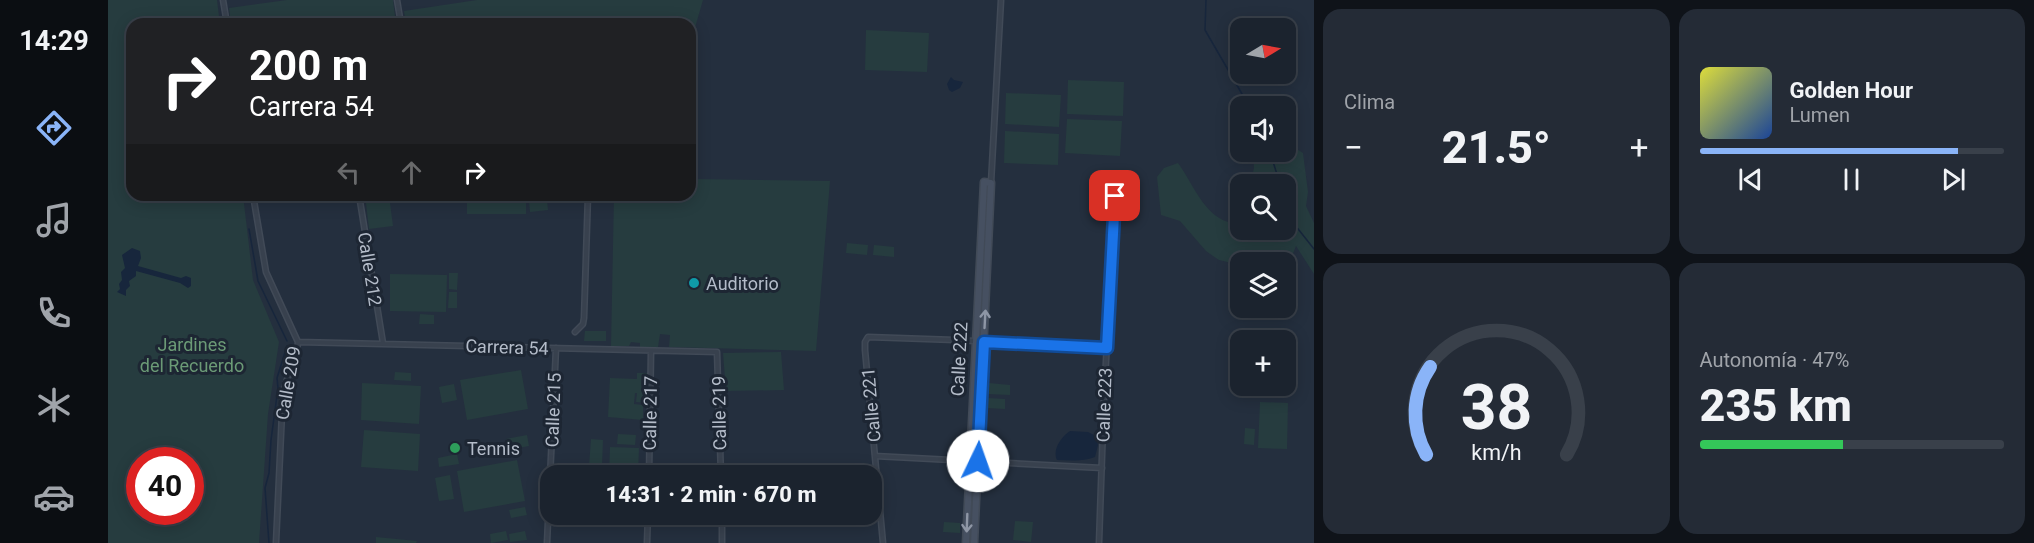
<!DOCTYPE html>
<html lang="es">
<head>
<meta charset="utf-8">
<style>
  :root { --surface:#1b232e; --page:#242b36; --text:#f1f3f6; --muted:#a0a4aa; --line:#39404a; --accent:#8ab4f8 }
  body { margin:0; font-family:Roboto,sans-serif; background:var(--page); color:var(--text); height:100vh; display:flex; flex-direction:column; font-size:22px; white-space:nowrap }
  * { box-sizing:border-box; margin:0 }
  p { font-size:20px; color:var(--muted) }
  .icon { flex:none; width:33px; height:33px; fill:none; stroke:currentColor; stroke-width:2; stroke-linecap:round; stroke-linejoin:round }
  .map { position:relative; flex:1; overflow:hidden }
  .details { display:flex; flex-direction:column; gap:9px; padding:9px; background:#0f1319; width:720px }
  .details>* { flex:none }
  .guide { position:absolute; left:18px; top:18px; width:570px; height:183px; border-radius:18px; box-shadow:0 3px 15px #0003,0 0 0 2px var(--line); background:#202124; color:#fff; overflow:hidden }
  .needle { width:39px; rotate:80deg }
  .tools { position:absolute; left:1122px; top:18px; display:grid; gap:12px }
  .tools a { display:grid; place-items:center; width:66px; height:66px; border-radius:12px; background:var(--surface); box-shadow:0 3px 15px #0003,0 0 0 2px var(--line); font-size:30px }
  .speed { position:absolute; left:18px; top:447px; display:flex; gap:12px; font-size:30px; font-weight:700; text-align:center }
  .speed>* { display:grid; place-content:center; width:78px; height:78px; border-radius:50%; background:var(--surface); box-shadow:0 3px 15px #0003,0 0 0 2px var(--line); line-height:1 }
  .speed .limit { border:9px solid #d22; background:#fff; color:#111 }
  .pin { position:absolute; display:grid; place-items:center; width:51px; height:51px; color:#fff; margin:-26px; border-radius:12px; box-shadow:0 3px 9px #0006 }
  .me { position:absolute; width:66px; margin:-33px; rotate:3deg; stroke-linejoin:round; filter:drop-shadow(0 0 4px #0008) }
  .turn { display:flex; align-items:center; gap:21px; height:126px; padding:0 24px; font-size:27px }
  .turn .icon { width:78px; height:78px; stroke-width:2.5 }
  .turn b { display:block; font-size:42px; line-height:51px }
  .lanes { display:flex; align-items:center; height:57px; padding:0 24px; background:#0003; justify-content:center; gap:30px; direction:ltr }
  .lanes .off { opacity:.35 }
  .big { font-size:45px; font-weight:800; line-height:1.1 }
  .details .widget { flex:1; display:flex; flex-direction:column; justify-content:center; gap:9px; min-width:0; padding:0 21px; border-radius:18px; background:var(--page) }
  .details .dial { align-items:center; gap:0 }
  .dial svg { height:156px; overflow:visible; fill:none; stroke:var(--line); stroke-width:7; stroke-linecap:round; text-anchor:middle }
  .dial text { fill:var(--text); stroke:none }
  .song { display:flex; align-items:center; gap:18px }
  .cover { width:72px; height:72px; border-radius:9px; background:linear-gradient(135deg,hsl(60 70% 55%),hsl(220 70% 35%)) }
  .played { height:6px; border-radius:3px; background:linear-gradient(90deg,var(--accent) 85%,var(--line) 85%) }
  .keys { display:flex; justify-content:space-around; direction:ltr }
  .heat { display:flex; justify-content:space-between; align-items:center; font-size:33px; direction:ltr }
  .charge { height:9px; border-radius:4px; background:linear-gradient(90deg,#34c759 47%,var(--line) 0) }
  .details .tiles { flex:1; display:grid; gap:9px; grid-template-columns:repeat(2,1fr) }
  .trip { position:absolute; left:432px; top:465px; width:342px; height:60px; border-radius:18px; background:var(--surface); box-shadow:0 3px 15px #0003,0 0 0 2px var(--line); font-weight:800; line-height:60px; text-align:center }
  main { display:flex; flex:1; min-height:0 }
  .menu { display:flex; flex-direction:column; width:108px; justify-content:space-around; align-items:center; background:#0b0e12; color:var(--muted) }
  .menu .icon { width:42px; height:42px }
  .menu .selected { color:var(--accent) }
  .menu b { font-size:27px; color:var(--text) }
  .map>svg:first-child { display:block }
  .green { fill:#263c3f; fill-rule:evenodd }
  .water { fill:#17263c }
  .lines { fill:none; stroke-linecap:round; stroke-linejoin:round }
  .stream { stroke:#17263c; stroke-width:1.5 }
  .street-casing { stroke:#414a57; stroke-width:7 }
  .secondary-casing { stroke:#414a57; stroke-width:9 }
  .street { stroke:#38414e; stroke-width:4 }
  .secondary { stroke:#465061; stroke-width:6 }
  .oneway { stroke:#8e96a5 }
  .route-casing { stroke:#114b97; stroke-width:15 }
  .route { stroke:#1a73e8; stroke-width:10 }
  .culture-dot { fill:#0f9aa8; stroke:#1d2633; stroke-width:2 }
  .leisure-dot { fill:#2e9e5b; stroke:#1d2633; stroke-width:2 }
  .labels { text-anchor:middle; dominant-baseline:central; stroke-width:6; stroke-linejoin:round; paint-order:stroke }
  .street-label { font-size:18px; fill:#b4bcc9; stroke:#1d2633 }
  .poi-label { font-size:18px; fill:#b4bcc9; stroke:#1d2633; text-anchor:start }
  .park-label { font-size:18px; fill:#6b9a76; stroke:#1d2633 }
</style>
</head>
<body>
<main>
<nav class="menu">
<b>14:29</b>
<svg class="icon selected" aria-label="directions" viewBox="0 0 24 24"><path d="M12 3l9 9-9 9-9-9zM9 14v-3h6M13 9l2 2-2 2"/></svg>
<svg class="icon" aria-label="music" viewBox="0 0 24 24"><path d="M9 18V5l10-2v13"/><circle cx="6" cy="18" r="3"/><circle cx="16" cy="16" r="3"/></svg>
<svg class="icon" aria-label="phone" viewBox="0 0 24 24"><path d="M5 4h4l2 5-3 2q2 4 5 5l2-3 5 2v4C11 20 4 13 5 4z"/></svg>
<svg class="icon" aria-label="climate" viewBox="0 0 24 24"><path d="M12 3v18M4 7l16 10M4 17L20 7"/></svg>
<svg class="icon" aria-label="car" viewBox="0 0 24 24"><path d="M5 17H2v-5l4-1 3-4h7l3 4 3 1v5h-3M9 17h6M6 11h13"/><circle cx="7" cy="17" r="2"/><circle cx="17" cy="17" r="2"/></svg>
</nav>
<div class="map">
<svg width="1206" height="543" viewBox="0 0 1206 543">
  <rect width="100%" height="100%" fill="#242f3e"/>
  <path class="green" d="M0,0H109L112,24H24V195H135L145,280L171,342L160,414L151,543H0ZM32,460H82V512H32Z
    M179,0H285L288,24H123L121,8Z
    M369,0H595L582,45V24H298L296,11Z
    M758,30L821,33L819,72L757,70Z
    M960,80L1016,82L1015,116L959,114Z
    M898,93L953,95L951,127L897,124Z
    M959,119L1014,121L1012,156L957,153Z
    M897,131L951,134L950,165L896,163Z
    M1178,145L1184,146L1195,153L1200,192L1198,206L1206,223V274L1188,246L1182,261L1132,262V265L1111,260L1105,256L1098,251L1072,221L1053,215L1049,177L1056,168L1070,163C1088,188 1098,223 1132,224V230H1178V184H1142L1146,168L1145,152H1178Z
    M582,179L722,181L708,351L561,347L562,335L552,334L550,347H532V343L523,342L521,346H503L506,195H582Z
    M149,195H206L150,203Z
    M257,195H281L285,226L261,229Z
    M359,195H418V214H359Z
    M439,200L440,210L422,212L421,201Z
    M739,243L760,245L759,255L738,253Z
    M766,245L786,247V257L765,255Z
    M341,273H350L349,290L341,289Z
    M282,274L339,275L338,312L282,311Z
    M341,292H349V308H340Z
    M312,314L326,315V324H311Z
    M477,331H498V341H476Z
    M673,352L676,390L618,391L615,353Z
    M413,370L420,409L359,420L352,380Z
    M287,372L303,373V381L286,380Z
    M529,373H540V403L528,402L529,393H527L526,404L535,405V420L500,417L502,378L529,379Z
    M1178,382H1182L1181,396L1160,395V386H1178Z
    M254,383L313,386L311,424L253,420Z
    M881,383L902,385V395L880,394Z
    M346,384L349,400L334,403L331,387Z
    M880,398L897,399V409L879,408Z
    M1152,402L1180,403L1179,449L1150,448Z
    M1137,428L1147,429L1146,445L1136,444Z
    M256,430L312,434L310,471L253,467Z
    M510,434L528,435L527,445L509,444Z
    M419,435L421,446L400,450L398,439Z
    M483,439L495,440L494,466H481Z
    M502,447L531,448L530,475H501Z
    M349,454L351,464L331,467L330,458Z
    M409,460L417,501L356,512L349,471Z
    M342,475L346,499L331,501L327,478Z
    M417,507L419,515L403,518L401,510Z
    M907,521L925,522L923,542L905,540Z
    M836,522L852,523V533L835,532Z
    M398,531L400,540L383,543L382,534Z
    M417,531L419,540L402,542L401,534Z
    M268,537L309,541L308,543H268Z"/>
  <path class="water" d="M843,77L846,80L855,82L852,88L844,92L841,90L839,84Z
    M24,248L32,251L33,258L30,266L73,278L78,276L83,278V286L80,288L72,283L28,271V276L21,281L22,286L18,290V296L9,292L12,289L11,284L14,280L13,272L17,268L14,255Z
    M962,431L980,432L988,436L990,445L987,457C974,462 962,460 949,460C944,450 953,437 962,431Z"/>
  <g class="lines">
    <path class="stream" d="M1098,0L1097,30L1141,106
      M1162,152L1172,184
      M1178,209L1179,215L1206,249
      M141,229L150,281L179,341
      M161,543L157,488L161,473L163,440L170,388L169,378L179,346"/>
    <defs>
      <path id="street" d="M115,0L119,24
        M289,0L293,24
        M883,183L893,0
        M145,195L158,272L190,342L189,351L175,391L168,543
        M251,195L275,343
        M467,332L475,324L476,318L480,195
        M190,342L609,352L613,476
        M767,456L994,468
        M541,476L543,351
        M614,514V543
        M439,543L448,348
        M539,543L540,514
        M775,543L757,350V342L760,337L847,340L999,348
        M991,543L996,398L1007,196"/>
      <path id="secondary" d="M858,543L876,182L883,183L866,543"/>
    </defs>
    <use href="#street" class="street-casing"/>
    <use href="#secondary" class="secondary-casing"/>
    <use href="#street" class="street"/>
    <use href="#secondary" class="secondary"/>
  </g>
  <defs><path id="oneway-shaft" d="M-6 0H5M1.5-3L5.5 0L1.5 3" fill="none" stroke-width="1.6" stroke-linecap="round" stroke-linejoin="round" transform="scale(1.5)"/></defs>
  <g class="oneway">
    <use href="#oneway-shaft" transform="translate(877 319) rotate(-87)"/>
    <use href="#oneway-shaft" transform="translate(859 523) rotate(92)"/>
  </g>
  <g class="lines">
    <defs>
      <path id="route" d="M870,461L876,342L999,348L1007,196"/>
    </defs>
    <use href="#route" class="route-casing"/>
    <use href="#route" class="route"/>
  </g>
  <circle class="culture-dot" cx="586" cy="283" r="6"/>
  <circle class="leisure-dot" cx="347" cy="448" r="6"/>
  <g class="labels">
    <g class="street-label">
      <text transform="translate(262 269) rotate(81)">Calle 212</text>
      <text transform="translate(399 347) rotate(2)">Carrera 54</text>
      <text transform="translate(851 359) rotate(-87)">Calle 222</text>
      <text transform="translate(180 383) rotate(-80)">Calle 209</text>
      <text transform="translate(763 405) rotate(-95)">Calle 221</text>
      <text transform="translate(996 405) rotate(-88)">Calle 223</text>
      <text transform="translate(445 410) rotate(-88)">Calle 215</text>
      <text transform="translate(542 413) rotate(-89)">Calle 217</text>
      <text transform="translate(611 413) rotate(-91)">Calle 219</text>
    </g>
    <g class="poi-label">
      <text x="598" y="283">Auditorio</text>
      <text x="359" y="448">Tennis</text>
    </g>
    <g class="park-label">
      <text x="84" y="344">Jardines<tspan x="84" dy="21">del Recuerdo</tspan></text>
    </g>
  </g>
</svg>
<div class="tools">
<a><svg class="needle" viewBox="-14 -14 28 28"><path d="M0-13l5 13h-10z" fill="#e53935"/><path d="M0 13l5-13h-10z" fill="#a0a4aa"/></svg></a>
<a><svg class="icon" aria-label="sound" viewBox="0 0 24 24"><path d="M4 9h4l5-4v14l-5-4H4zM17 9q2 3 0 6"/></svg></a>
<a><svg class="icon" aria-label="search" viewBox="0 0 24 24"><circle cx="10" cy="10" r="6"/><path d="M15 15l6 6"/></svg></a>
<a><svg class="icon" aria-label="layers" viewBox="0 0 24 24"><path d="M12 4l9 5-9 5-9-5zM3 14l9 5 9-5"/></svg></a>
<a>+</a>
</div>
<div class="speed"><div class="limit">40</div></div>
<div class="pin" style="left:1007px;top:196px;background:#d93025"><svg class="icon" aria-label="arrive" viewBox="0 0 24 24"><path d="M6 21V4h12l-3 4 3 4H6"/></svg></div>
<svg class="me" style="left:870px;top:461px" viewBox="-20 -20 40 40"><circle r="19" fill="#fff"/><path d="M0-13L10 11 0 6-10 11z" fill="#1a73e8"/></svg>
<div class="trip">14:31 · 2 min · 670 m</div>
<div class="guide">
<div class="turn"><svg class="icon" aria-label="right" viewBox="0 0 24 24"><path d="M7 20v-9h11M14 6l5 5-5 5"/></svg><div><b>200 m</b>Carrera 54</div></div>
<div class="lanes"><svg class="icon off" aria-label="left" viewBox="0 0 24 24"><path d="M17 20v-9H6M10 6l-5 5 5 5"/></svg><svg class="icon off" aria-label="ahead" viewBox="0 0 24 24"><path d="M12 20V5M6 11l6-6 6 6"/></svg><svg class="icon" aria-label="right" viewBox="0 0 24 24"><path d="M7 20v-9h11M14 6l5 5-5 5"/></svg></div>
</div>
</div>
<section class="details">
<div class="tiles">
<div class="widget"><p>Clima</p>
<div class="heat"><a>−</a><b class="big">21.5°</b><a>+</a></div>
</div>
<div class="widget">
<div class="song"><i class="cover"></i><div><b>Golden Hour</b><p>Lumen</p></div></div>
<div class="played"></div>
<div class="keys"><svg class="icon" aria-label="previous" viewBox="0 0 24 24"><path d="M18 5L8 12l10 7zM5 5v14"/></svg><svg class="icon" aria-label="pause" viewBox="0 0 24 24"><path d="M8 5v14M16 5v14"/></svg><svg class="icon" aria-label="next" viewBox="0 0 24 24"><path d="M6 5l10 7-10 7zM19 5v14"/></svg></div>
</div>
<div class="widget dial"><svg viewBox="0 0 100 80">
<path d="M14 69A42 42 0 1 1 86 69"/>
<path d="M14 69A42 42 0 0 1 16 24" stroke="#8ab4f8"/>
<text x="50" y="56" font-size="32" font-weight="700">38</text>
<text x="50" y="72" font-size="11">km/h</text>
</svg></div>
<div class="widget"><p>Autonomía · 47%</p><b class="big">235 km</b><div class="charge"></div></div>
</div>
</section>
</main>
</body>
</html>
